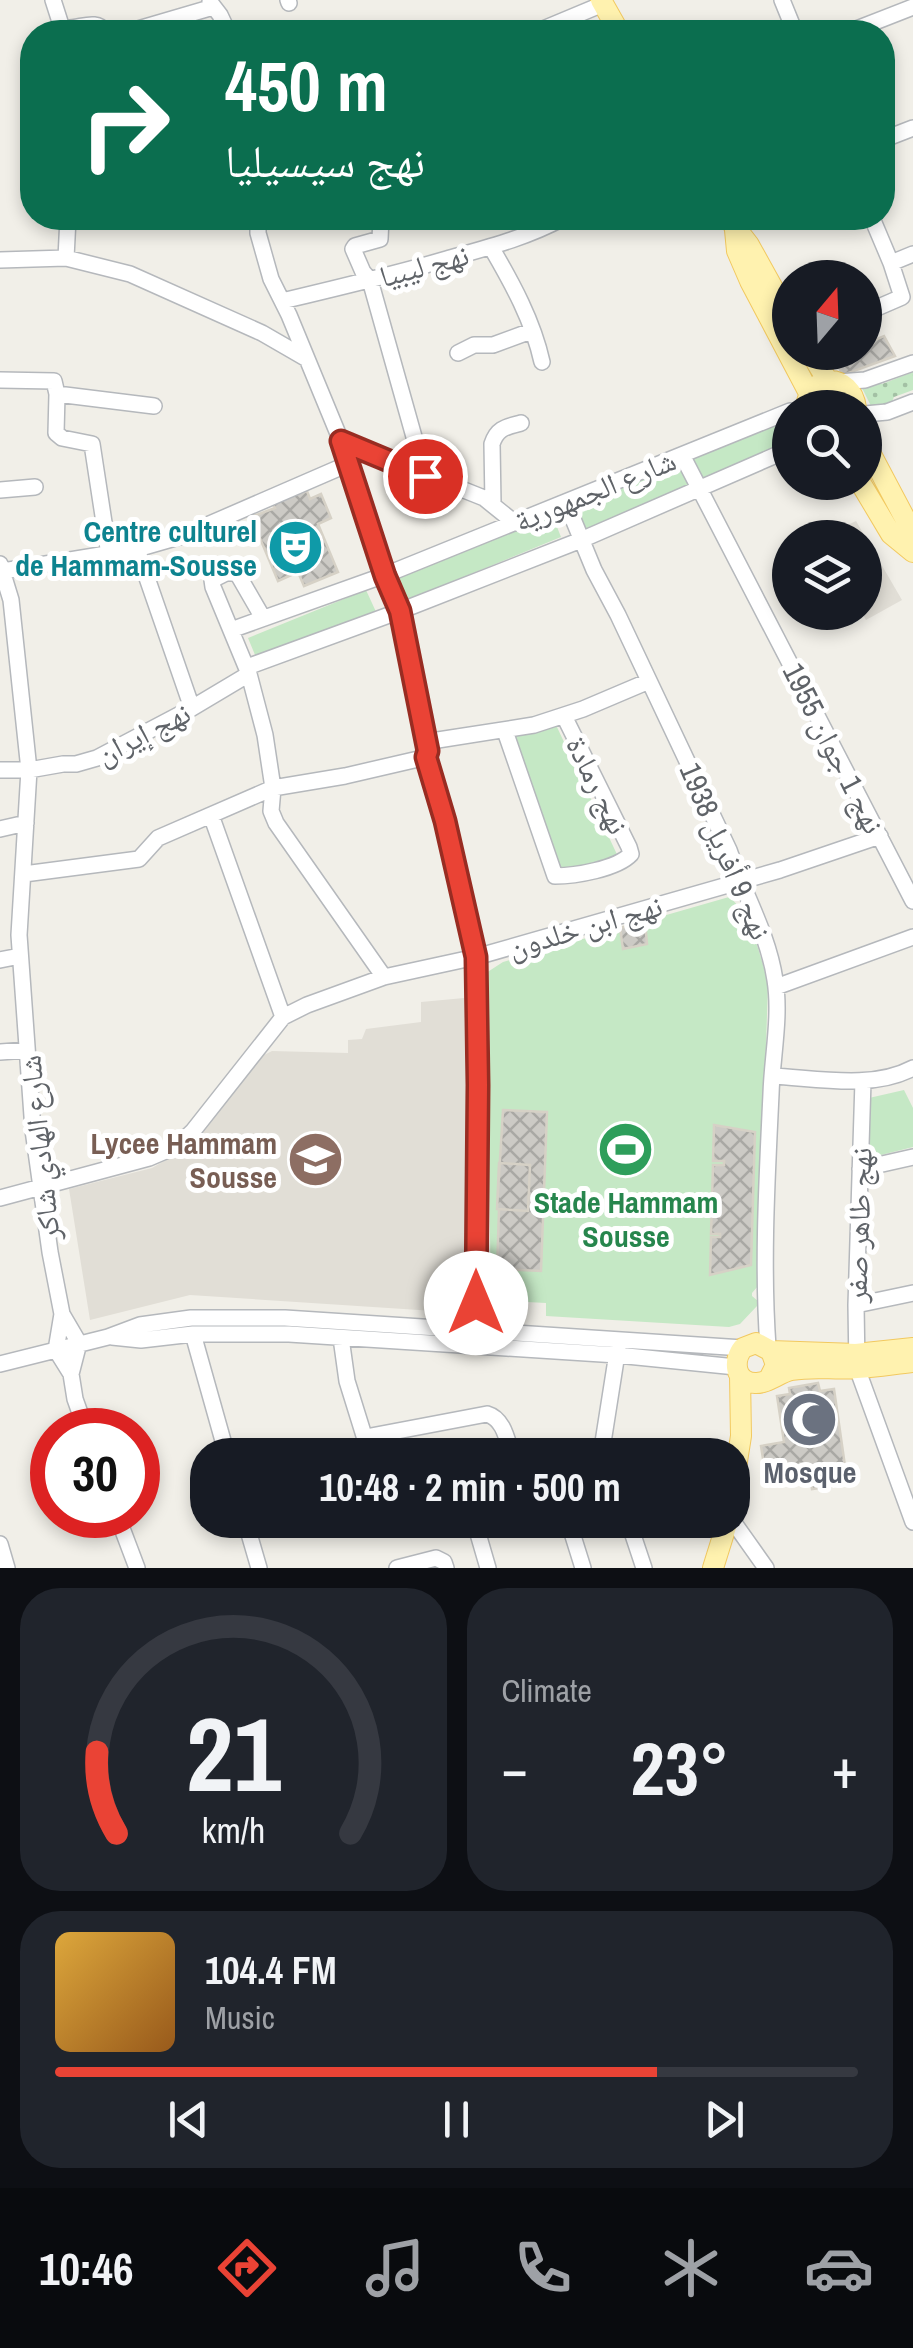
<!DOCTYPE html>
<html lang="en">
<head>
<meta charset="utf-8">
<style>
  :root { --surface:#171b24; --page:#20242c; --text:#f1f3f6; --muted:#9ea1a6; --line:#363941; --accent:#ea4335 }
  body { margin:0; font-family:"Archivo Narrow","Noto Naskh Arabic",sans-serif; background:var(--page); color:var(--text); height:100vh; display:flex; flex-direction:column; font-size:38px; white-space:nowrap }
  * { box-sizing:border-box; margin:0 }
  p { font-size:32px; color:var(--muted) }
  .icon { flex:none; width:55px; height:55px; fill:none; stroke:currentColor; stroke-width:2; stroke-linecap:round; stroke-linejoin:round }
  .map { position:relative; height:1568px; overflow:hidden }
  .sheet { display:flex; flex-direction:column; gap:20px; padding:20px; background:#0d0f14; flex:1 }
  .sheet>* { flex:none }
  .top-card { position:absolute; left:20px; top:20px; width:875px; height:210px; border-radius:40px; box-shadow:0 5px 15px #0003; background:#0b6e4f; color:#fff; overflow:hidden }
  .needle { width:65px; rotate:19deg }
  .tools { position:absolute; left:772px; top:260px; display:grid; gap:20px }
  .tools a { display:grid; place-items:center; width:110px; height:110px; border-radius:50%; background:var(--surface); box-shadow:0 5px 15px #0003; font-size:50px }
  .speed { position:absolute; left:30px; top:1408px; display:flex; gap:20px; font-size:50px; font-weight:700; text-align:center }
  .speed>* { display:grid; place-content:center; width:130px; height:130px; border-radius:50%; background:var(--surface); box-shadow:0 5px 15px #0003; line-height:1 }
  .speed .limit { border:15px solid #d22; background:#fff; color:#111 }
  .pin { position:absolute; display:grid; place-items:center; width:85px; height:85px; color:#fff; margin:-42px; border:5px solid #fff; border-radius:50%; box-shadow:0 2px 10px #0007 }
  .me { position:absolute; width:110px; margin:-55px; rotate:0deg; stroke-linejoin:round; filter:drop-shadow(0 0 8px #0008) }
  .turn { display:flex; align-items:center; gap:35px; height:210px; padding:0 40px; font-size:45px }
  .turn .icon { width:130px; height:130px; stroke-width:2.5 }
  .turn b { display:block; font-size:70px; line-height:85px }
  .big { font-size:75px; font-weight:700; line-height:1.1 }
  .sheet .card { flex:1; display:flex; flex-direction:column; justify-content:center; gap:15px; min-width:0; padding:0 35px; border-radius:40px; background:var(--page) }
  .sheet .dial { align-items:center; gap:0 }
  .dial svg { height:260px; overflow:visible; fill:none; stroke:var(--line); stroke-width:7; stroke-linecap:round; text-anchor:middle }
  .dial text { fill:var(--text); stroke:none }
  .song { display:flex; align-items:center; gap:30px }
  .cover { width:120px; height:120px; border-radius:15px; background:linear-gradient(135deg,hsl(40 70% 55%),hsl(30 70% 35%)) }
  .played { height:10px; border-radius:5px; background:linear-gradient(90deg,var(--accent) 75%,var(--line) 75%) }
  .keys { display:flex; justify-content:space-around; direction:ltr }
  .heat { display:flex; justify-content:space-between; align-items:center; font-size:55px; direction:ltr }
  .sheet .tiles { flex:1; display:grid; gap:20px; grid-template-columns:1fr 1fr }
  .card:last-child { grid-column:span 2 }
  .trip { position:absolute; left:190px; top:1438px; width:560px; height:100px; border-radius:40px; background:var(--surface); box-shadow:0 5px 15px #0003; font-weight:700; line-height:100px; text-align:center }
  .tabs { display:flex; height:160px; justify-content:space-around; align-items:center; background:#090b0e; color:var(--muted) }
  .tabs .icon { width:70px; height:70px }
  .tabs .current { color:var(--accent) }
  .tabs b { font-size:45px; color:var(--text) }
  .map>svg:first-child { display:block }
  .education { fill:#e1ded6 }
  .grass { fill:url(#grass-dots) }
  .park { fill:#c5e8c5 }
  .building { fill:url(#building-cross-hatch); stroke:#d6d1c6; stroke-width:2.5 }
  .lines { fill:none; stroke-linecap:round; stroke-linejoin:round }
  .minor-casing { stroke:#b5b8bc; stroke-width:18 }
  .major-casing { stroke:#f2c960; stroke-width:22 }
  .minor { stroke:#fff; stroke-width:15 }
  .major { stroke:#fff2af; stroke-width:20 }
  .route-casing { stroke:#982c22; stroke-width:25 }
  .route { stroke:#ea4335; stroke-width:18 }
  .labels { text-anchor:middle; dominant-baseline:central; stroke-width:10; stroke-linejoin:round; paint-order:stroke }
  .street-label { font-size:30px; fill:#5f6368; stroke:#fff }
  .culture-label { font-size:30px; font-weight:bold; fill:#0d838f; stroke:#fff; text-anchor:end }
  .education-label { font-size:30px; font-weight:bold; fill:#785e54; stroke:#fff; text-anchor:end }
  .leisure-label { font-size:30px; font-weight:bold; fill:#27864d; stroke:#fff }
  .worship-label { font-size:30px; font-weight:bold; fill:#5b616d; stroke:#fff }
</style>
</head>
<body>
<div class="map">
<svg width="913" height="1568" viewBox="0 0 913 1568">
  <defs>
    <pattern id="grass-dots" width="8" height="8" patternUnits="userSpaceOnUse" patternTransform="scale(2.5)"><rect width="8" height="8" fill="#c5e8c5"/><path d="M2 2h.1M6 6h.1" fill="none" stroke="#a3c0a4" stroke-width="1.8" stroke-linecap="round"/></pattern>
    <pattern id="building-cross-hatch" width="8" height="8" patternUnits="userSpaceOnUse" patternTransform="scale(2.5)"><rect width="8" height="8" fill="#cccac5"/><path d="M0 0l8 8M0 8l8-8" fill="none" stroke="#a9a8a4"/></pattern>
  </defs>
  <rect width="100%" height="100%" fill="#f1efe8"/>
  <path class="education" d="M856,521L902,600L866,620L862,613L865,612V538L823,537Z
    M464,998L467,1179L465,1313L190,1295L90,1320L69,1189L152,1168L180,1152L256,1059L272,1051L348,1053V1040L362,1039L366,1029L421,1022V1002Z"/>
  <path class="grass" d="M913,372V390L894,397L890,406L874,412L862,388L879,382L882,384Z"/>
  <path class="park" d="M790,418V444L702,481L691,457Z
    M676,451L691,485L576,539L552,501Z
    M551,512L561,537L400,603L392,578Z
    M366,590L377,614L258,662L248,638Z
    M556,725L622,865L562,880L511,733Z
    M729,897C749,911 763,961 768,985L758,1286L752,1293V1296L758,1301L757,1306L740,1324L729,1327L546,1316V1303L491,1300L486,973L503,962Z
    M904,1090L913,1108V1147L869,1158V1098Z"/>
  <path class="building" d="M884,336L895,356L843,375L833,356L842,352H865V344Z
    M307,491L310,499L321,494L331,518L318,524L338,572L304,586L298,572L278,581L251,517L275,508L272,502Z
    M645,921L647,944L623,949L620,928Z
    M503,1110L547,1112L541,1271L497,1269L499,1210L497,1209Z
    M714,1125L755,1132L751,1265L710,1275L711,1237H720V1234H711L713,1165H724V1161H713Z
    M499,1163L530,1165L528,1211L497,1209Z
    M490,1271L506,1273L505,1301L491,1300Z
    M818,1383L820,1391L834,1389L846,1473L841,1474L843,1485L812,1489L810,1477L767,1484L761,1446L784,1442L777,1396L790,1394L789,1388Z"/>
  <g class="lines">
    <defs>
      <path id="minor" d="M53,0L61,25L65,28C81,29 95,18 106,32
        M288,0L289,3
        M782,0L795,32
        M210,2L220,15L228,32
        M128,32L213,7
        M536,32L603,4
        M849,32L913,7
        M882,140L913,128
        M258,218V233L271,279L289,315L341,441L385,575L400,611L428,751L427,757L445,821L476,957L478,1085V1329
        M381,218L380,239L355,246L353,249L363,272L370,280L425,476
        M872,218L891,263L913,254
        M491,247C512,283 533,321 542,362
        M66,258L68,218
        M0,260L66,258L130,274L262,333L307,359
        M282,301C337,288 392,275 447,259C486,248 526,238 563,218
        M865,313L902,297L891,263
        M458,353L474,345H493L531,331
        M0,380L54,381L57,394L56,433L62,438L92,444L109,555
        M838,382L865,380L913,363
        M57,394L154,406
        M865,414L887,412L913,402
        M341,441L484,498L515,523
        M682,455L913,901
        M0,490L35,487
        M566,502L594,570L618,615L729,850C744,894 768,933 775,980C781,1017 772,1057 771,1094C767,1178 762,1264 768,1347
        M493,504L492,444C497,428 506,427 521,423
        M137,549L192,708
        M0,564L11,600L29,770L19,935L33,1130L50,1252L62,1314L79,1343L71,1374
        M3,571L137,549L182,536L348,464
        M263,618L237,573H226L212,580L213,587L249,674L265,735L273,788L271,811L276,823L384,977
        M231,630L385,575L790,411
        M247,667L400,611L581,540L790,449
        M505,731L555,876C575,876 617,869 631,854L629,847L564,716
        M425,742L534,725L583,709L649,681
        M0,770H29L63,764H76L97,758L192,708L249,674
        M211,815L283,1017
        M0,829L26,823
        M24,874L139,859L158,838L273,788L345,776L427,757
        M0,960L20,956
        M776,987L913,937
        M0,1052L27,1050
        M772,1076C816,1078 872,1090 913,1068
        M863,1081L856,1305L857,1368L913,1522
        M860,1169L913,1157
        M0,1198L149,1158L177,1146L193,1131L283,1017L307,1005L384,977L476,957L780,870L880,836
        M856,1305L913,1293
        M62,1314L56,1350L71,1374L75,1399L86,1430
        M193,1334L227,1455
        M112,1337L141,1340L193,1334H289L617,1355L736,1367
        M341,1338L347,1381L370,1455
        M0,1364L108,1337L140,1325L191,1318H285L743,1348
        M371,1436L487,1414C504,1419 507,1440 512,1455
        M601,1455L618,1347
        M117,1515L137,1568
        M245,1520L259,1568
        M474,1520L488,1568
        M568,1520L583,1568
        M628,1520L644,1568
        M732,1520L766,1568
        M0,1544L7,1568
        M397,1568L436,1558L444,1562L446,1568"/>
      <path id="major" d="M601,0L619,32
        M728,218L749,245L790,319
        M735,230L737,251L750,281L809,393
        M810,352L828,381
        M806,408C809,372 851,372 856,408
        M865,443L909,526L910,547
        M860,482L891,534L913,552
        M771,1351L856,1354L913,1348
        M769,1379L776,1365L771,1351L756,1343L743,1348C733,1360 734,1382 755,1383C767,1384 780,1372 792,1370C813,1366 836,1370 857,1368C876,1367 894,1364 913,1362
        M732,1493L741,1436L740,1376
        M713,1568L728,1520"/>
    </defs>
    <use href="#minor" class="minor-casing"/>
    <use href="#major" class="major-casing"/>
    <use href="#minor" class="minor"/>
    <use href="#major" class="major"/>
  </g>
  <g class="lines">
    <defs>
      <path id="route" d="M425,476L341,441L385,576L400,611L428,751L426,757L445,821L476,957L478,1085L476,1303"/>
    </defs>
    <use href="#route" class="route-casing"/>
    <use href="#route" class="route"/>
  </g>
  <defs>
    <symbol id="theatre-disc" viewBox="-11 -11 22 22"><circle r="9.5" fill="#0f9aa8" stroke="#fff"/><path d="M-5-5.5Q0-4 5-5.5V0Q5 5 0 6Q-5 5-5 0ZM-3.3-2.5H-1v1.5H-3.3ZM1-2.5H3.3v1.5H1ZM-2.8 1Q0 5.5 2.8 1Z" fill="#fff"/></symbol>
    <symbol id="stadium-disc" viewBox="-11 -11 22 22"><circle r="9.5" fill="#2e9e5b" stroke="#fff"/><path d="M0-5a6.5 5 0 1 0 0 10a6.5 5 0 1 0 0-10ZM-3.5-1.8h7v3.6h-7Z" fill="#fff"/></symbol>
    <symbol id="university-disc" viewBox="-11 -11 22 22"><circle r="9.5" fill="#8d6e63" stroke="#fff"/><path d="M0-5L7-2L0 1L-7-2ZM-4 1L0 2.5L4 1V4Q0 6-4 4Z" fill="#fff"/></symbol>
    <symbol id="mosque-disc" viewBox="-11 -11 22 22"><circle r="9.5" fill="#6b7280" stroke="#fff"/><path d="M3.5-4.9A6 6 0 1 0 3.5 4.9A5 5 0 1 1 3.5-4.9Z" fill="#fff"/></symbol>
  </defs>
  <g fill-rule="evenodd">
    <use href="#theatre-disc" x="264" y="516" width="63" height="63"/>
    <use href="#stadium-disc" x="594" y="1118" width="63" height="63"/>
    <use href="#university-disc" x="284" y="1128" width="63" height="63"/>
    <use href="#mosque-disc" x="778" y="1388" width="63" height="63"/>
  </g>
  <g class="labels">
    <g class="street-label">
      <text transform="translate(424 265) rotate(-15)">نهج ليبيا</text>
      <text transform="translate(595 490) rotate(-22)">شارع الجمهورية</text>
      <text transform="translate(143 733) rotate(-27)">نهج إيران</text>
      <text transform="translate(834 748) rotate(63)">نهج 1 جوان 1955</text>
      <text transform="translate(598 785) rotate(64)">نهج رمادة</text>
      <text transform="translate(726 851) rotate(67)">نهج 9 أفريل 1938</text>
      <text transform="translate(585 926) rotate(-16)">نهج ابن خلدون</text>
      <text transform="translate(39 1148) rotate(-96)">شارع الهادي شاكر</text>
      <text transform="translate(858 1225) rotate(-88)">نهج طاهر صفر</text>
    </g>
    <g class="culture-label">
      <text x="257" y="531">Centre culturel<tspan x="257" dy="34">de Hammam-Sousse</tspan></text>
    </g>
    <g class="education-label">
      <text x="277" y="1143">Lycee Hammam<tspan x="277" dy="34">Sousse</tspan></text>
    </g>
    <g class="leisure-label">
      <text x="626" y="1202">Stade Hammam<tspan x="626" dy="34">Sousse</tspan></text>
    </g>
    <g class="worship-label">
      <text x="810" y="1472">Mosque</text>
    </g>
  </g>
</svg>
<div class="tools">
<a><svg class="needle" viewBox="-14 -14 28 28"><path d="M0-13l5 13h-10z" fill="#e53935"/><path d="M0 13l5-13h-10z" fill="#9ea1a6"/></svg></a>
<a><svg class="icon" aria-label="search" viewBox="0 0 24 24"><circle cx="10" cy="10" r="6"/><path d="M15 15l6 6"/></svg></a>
<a><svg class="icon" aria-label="layers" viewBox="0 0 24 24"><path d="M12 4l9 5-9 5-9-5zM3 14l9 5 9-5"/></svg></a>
</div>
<div class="speed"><div class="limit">30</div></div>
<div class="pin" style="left:425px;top:476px;background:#d93025"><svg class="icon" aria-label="arrive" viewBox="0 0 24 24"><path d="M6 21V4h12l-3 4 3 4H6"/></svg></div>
<svg class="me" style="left:476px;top:1303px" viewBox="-20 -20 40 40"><circle r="19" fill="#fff"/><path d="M0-13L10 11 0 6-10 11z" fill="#ea4335"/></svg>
<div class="trip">10:48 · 2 min · 500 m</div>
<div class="top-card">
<div class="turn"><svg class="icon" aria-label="right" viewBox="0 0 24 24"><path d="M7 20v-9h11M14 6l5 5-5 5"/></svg><div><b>450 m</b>نهج سيسيليا</div></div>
</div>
</div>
<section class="sheet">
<div class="tiles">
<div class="card dial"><svg viewBox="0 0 100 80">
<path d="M14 69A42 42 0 1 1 86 69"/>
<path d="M14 69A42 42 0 0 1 8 44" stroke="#ea4335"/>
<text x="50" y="56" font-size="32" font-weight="700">21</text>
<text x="50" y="72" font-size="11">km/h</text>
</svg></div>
<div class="card"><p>Climate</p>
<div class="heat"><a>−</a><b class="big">23°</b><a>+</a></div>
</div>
<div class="card">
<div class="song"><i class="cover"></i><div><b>104.4 FM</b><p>Music</p></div></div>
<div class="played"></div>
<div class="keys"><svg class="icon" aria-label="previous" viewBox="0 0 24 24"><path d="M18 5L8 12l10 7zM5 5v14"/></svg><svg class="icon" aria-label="pause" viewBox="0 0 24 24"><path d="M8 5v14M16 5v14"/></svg><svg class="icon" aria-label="next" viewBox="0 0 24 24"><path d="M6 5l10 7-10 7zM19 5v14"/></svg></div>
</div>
</div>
</section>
<nav class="tabs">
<b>10:46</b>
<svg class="icon current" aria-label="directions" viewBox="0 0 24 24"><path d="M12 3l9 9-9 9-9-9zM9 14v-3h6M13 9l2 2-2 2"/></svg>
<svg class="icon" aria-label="music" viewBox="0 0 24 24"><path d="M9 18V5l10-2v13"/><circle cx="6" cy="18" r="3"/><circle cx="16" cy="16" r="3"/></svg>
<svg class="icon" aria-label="phone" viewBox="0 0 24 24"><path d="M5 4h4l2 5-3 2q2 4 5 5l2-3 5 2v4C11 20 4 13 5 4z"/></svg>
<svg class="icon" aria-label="climate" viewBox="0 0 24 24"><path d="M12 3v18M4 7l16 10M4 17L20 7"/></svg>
<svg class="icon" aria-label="car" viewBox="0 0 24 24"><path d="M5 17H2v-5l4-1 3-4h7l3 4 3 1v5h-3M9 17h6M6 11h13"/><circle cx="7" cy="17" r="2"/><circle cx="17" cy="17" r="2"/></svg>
</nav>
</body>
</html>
